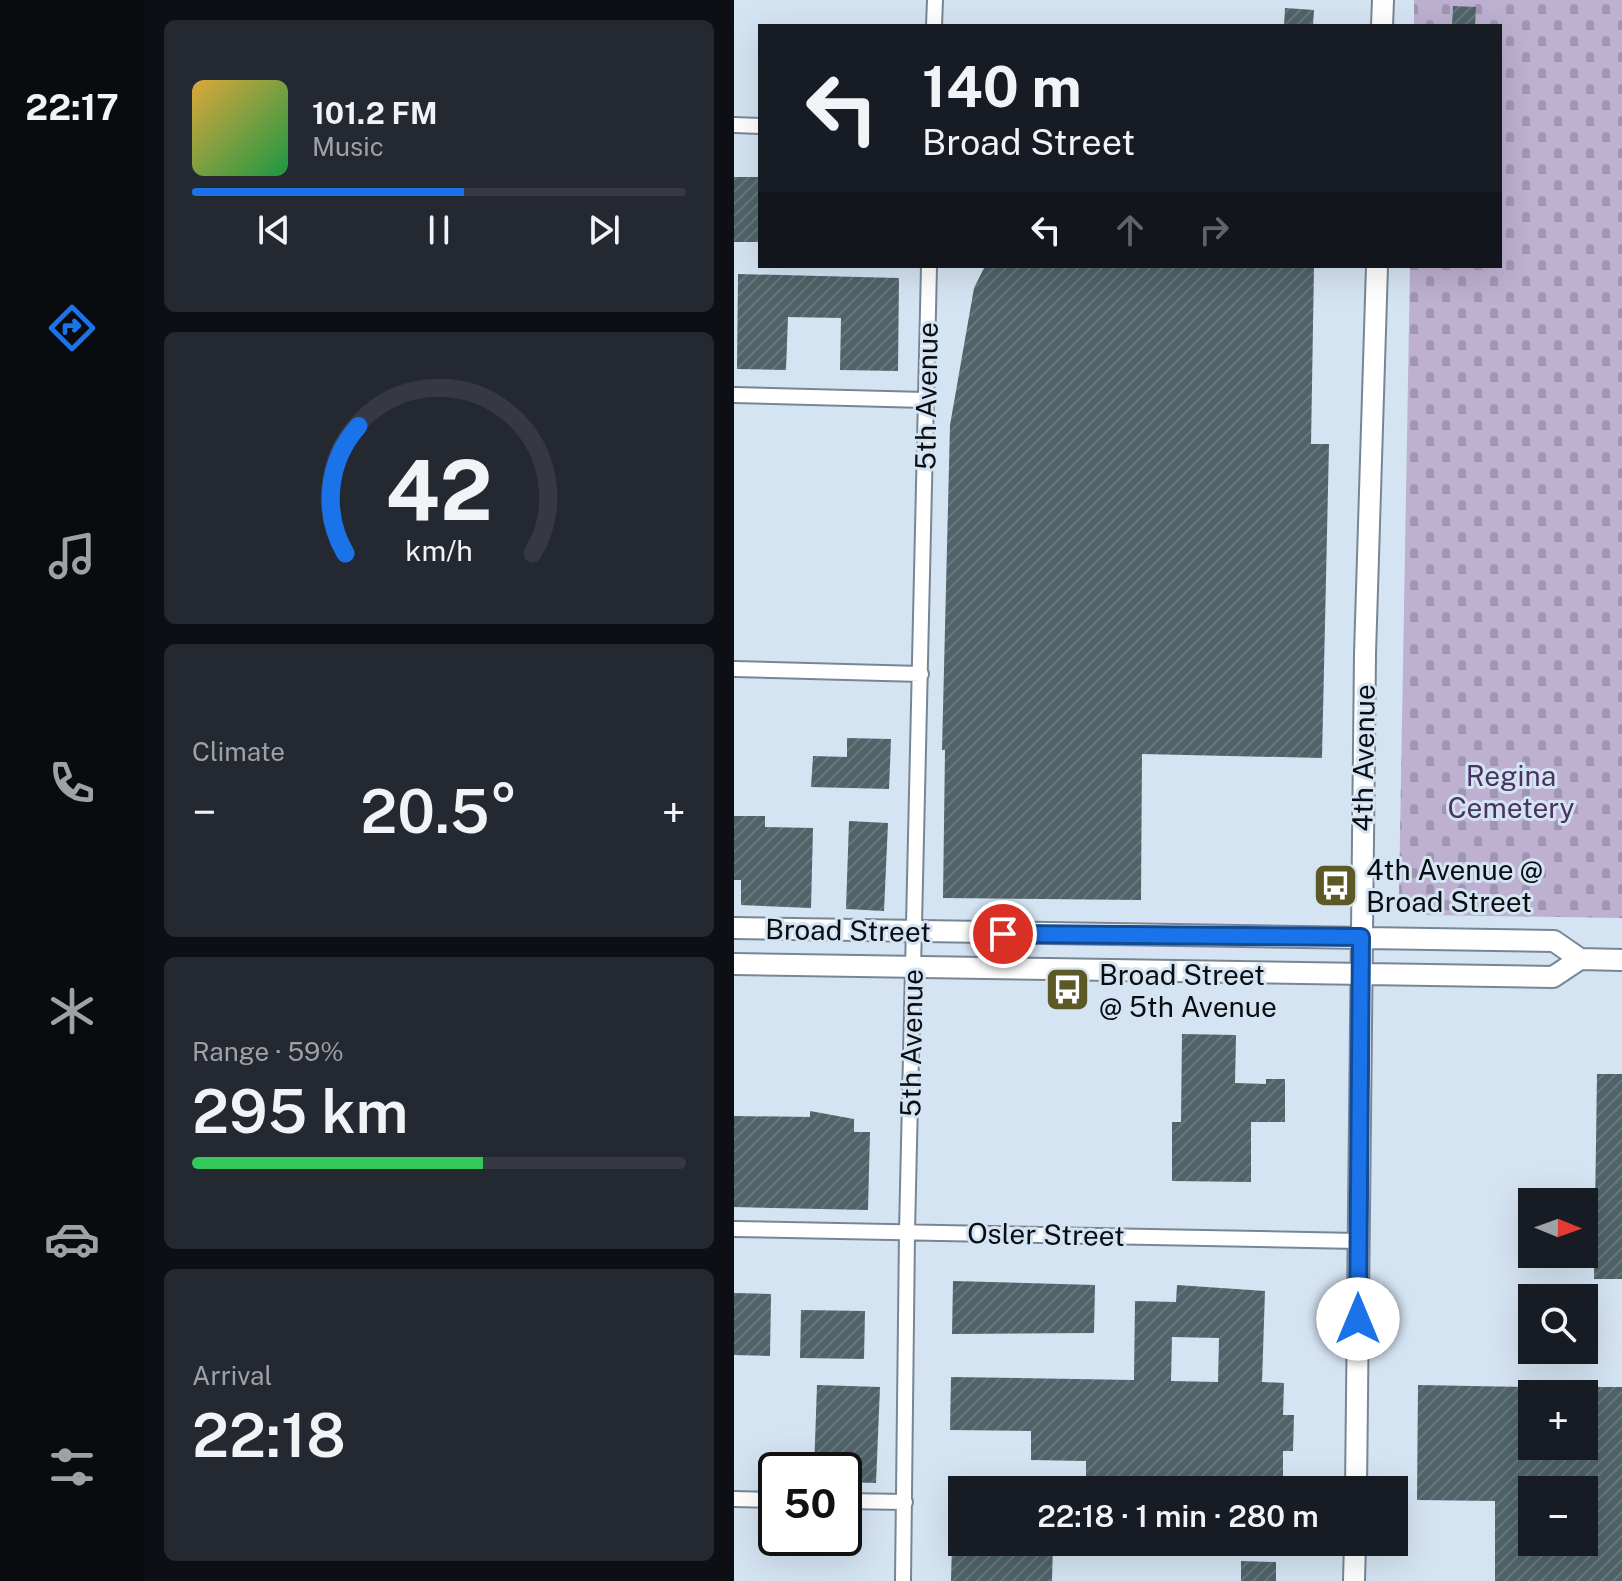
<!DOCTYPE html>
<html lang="en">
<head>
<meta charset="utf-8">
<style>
  :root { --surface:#171b24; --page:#242831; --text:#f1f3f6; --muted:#9ea1a6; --line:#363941; --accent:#1a73e8 }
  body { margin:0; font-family:"Public Sans",sans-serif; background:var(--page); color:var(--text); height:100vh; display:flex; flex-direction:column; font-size:30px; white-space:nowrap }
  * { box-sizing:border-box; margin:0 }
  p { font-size:26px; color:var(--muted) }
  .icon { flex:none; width:44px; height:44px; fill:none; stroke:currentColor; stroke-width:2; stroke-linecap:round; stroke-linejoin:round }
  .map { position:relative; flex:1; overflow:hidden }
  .details { display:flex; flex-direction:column; gap:20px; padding:20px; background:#0d0f14; width:590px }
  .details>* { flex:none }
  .hud { position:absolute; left:24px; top:24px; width:744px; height:244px; border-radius:0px; box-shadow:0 8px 32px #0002; background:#171b24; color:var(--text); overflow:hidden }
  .needle { width:52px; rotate:91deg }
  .fabs { position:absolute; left:784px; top:1188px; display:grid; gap:16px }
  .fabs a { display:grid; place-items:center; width:80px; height:80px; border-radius:0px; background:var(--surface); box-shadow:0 8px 32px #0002; font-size:40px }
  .speed { position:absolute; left:24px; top:1452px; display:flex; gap:16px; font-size:40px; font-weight:700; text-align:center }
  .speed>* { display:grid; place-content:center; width:104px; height:104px; border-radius:50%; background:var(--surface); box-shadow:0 8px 32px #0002; line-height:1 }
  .speed .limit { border:4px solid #111; border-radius:12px; background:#fff; color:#111 }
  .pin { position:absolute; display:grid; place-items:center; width:68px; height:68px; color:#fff; margin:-34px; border:4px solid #fff; border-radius:50%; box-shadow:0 2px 8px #0007 }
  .me { position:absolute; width:88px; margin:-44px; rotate:0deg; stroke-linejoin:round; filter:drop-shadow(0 0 6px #0008) }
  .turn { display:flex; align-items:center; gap:28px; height:168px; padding:0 32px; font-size:36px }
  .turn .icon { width:104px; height:104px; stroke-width:2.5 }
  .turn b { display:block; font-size:56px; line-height:68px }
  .lanes { display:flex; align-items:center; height:76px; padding:0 32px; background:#0003; justify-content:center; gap:40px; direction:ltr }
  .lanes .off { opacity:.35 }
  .big { font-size:60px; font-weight:600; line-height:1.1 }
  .details .tile { flex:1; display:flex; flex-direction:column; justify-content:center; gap:12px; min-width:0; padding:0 28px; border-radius:12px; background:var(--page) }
  .details .dial { align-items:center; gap:0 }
  .dial svg { height:208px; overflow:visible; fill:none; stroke:var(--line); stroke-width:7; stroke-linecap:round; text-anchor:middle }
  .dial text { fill:var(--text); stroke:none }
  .song { display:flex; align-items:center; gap:24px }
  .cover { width:96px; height:96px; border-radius:12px; background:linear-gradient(135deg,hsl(40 70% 55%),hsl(140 70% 35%)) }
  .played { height:8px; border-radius:4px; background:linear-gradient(90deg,var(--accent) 55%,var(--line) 55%) }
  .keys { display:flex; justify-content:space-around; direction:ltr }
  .heat { display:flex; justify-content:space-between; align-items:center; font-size:44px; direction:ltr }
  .charge { height:12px; border-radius:6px; background:linear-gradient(90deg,#34c759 59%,var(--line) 0) }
  .trip { position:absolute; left:214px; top:1476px; width:460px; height:80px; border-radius:0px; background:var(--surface); box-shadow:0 8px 32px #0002; font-weight:600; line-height:80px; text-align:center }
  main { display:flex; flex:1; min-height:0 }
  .tabs { display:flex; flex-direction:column; width:144px; justify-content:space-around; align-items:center; background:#090b0e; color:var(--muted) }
  .tabs .icon { width:56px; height:56px }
  .tabs .selected { color:var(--accent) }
  .tabs b { font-size:36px; color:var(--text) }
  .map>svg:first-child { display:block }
  .cemetery { fill:url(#cemetery-stones) }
  .building { fill:url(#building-hatch); fill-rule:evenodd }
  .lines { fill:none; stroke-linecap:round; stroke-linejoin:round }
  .street-casing { stroke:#788694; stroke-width:18 }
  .secondary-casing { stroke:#788694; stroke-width:24 }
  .street { stroke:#fff; stroke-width:14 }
  .secondary { stroke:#fff; stroke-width:20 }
  .route-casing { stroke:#114b97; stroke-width:20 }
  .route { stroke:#1a73e8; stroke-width:14 }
  .labels { text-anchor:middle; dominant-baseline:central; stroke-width:6; stroke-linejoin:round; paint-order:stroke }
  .street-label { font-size:28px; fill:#090e13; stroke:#d5e4f3 }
  .park-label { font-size:28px; fill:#4a3363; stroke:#d5e4f3 }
  .poi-label { font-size:28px; fill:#090e13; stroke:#d5e4f3; text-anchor:start }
</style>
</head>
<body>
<main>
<nav class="tabs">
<b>22:17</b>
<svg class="icon selected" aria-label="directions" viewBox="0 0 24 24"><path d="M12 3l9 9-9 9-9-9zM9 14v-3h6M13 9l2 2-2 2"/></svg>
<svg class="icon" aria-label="music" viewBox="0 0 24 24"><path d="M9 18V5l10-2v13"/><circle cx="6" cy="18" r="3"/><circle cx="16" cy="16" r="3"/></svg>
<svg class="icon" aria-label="phone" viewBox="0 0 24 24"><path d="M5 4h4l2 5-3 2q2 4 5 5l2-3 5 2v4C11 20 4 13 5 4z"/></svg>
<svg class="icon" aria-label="climate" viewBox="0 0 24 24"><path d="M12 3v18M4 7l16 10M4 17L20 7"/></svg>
<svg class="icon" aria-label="car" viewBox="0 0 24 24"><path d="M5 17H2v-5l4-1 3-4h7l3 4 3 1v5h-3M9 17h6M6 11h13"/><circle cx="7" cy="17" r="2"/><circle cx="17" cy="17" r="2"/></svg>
<svg class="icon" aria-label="filters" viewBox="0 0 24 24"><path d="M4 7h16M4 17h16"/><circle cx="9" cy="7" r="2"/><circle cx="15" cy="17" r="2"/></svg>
</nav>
<section class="details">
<div class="tile">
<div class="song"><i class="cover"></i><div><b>101.2 FM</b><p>Music</p></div></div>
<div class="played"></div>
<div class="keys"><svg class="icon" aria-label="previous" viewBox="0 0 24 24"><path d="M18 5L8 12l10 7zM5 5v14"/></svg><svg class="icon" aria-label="pause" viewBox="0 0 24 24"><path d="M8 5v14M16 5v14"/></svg><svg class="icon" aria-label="next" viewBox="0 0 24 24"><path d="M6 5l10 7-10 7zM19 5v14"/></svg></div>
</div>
<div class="tile dial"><svg viewBox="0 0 100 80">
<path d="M14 69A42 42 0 1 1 86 69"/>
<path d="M14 69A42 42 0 0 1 19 20" stroke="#1a73e8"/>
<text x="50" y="56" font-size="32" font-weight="700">42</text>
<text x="50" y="72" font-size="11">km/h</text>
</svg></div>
<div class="tile"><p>Climate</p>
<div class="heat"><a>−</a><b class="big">20.5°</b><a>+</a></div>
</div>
<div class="tile"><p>Range · 59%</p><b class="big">295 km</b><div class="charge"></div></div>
<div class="tile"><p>Arrival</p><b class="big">22:18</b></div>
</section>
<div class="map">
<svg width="888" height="1581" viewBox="0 0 888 1581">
  <defs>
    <pattern id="cemetery-stones" width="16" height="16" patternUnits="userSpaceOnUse" patternTransform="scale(2)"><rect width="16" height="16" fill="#bdb0d0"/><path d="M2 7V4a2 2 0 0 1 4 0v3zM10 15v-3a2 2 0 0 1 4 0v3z" fill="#a196b2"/></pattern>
    <pattern id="building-hatch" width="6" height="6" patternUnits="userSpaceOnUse" patternTransform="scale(2)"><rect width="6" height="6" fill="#4f6369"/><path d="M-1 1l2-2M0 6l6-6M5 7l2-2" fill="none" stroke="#68787d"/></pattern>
  </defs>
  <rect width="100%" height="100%" fill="#d5e4f3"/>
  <path class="cemetery" d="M680,0H888V918L689,915L665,894L676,266H766V26H680Z"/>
  <path class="building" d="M719,6L742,7L741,26H718Z
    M551,8L580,10L579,26H550Z
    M0,177H26V242H0Z
    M251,266H580L577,444H595L588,758L408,754L407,900L209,898L211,750H208L216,425L240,288Z
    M4,274L165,278L164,371L106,370L107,318L54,317L52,370L3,369Z
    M113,738L157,739L155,789L77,787L79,756L113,757Z
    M0,816H31V827L79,828L77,908L7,905V880H0Z
    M115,821L154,823L150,911L112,909Z
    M448,1034L502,1035L501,1083L532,1084V1079H551V1122H517V1182L438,1181V1122H447Z
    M863,1074H888V1279H860Z
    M76,1111L120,1119V1132H136L134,1210L0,1207V1116L76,1117Z
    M219,1281L361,1285L360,1333L218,1334Z
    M443,1285L531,1291L528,1382L550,1383L549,1415H560L559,1451H549V1483L352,1479V1461L297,1460V1431L216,1430L217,1377L400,1380L401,1301L442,1302ZM438,1337L485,1338L484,1382L437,1381Z
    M0,1293L37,1294L36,1356L0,1355Z
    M67,1310L131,1311L130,1359L66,1358Z
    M83,1385L146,1387L142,1483L110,1482V1470H80Z
    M684,1385L798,1387V1446H850V1387H888V1581H761V1501L683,1500ZM798,1490H850V1542H798Z
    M218,1542H319L318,1581H217Z
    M507,1561L542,1562V1581H507Z"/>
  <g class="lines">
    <defs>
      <path id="street" d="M200,26L201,0
        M0,125L26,126
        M0,395L191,400
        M0,669L187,674
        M0,1229L624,1241
        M0,1499L42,1500
        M110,1501L171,1502
        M169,1581L173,1232L195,266"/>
      <path id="secondary" d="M648,26L649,0
        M0,928L820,941L846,959L888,960
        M0,964L819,977L846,959
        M622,1490L631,654L643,266
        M620,1581L621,1542"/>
    </defs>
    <use href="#street" class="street-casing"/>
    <use href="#secondary" class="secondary-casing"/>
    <use href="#street" class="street"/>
    <use href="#secondary" class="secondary"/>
  </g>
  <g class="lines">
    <defs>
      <path id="route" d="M269,934L627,937L624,1319"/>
    </defs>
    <use href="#route" class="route-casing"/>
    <use href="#route" class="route"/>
  </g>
  <defs>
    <symbol id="bus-square" viewBox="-11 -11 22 22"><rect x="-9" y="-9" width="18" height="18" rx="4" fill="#5c5926" stroke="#d5e4f3"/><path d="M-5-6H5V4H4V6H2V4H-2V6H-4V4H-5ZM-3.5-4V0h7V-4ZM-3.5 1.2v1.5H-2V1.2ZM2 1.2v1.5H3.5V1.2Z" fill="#fff"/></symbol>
  </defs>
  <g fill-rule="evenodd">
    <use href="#bus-square" x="576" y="860" width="51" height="51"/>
    <use href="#bus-square" x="308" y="964" width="51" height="51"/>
  </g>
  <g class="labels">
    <g class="street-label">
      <text transform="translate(192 396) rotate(-89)">5th Avenue</text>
      <text transform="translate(629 758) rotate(-89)">4th Avenue</text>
      <text transform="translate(114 930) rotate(1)">Broad Street</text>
      <text transform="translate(177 1043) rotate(-89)">5th Avenue</text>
      <text transform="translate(312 1234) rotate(1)">Osler Street</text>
    </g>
    <g class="park-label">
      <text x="777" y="775">Regina<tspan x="777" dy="32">Cemetery</tspan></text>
    </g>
    <g class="poi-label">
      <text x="632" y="869">4th Avenue @<tspan x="632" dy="32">Broad Street</tspan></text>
      <text x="365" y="974">Broad Street<tspan x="365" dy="32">@ 5th Avenue</tspan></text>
    </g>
  </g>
</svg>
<div class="fabs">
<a><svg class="needle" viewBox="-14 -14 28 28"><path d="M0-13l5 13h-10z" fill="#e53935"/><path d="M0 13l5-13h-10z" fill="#9ea1a6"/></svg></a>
<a><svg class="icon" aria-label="search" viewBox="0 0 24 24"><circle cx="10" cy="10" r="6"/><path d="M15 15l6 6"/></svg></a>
<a>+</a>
<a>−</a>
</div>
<div class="speed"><div class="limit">50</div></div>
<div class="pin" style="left:269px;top:934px;background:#d93025"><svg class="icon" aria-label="arrive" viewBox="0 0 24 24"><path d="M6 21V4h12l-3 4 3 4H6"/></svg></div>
<svg class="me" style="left:624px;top:1319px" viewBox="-20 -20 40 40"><circle r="19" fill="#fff"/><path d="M0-13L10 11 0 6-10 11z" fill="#1a73e8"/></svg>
<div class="trip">22:18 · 1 min · 280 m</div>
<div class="hud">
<div class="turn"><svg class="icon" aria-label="left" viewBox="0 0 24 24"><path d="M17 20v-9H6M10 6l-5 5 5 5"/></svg><div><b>140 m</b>Broad Street</div></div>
<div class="lanes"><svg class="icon" aria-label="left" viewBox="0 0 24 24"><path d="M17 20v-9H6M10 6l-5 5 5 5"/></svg><svg class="icon off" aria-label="ahead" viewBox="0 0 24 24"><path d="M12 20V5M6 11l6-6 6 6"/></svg><svg class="icon off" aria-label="right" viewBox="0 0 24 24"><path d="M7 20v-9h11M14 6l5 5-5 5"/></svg></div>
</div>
</div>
</main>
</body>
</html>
